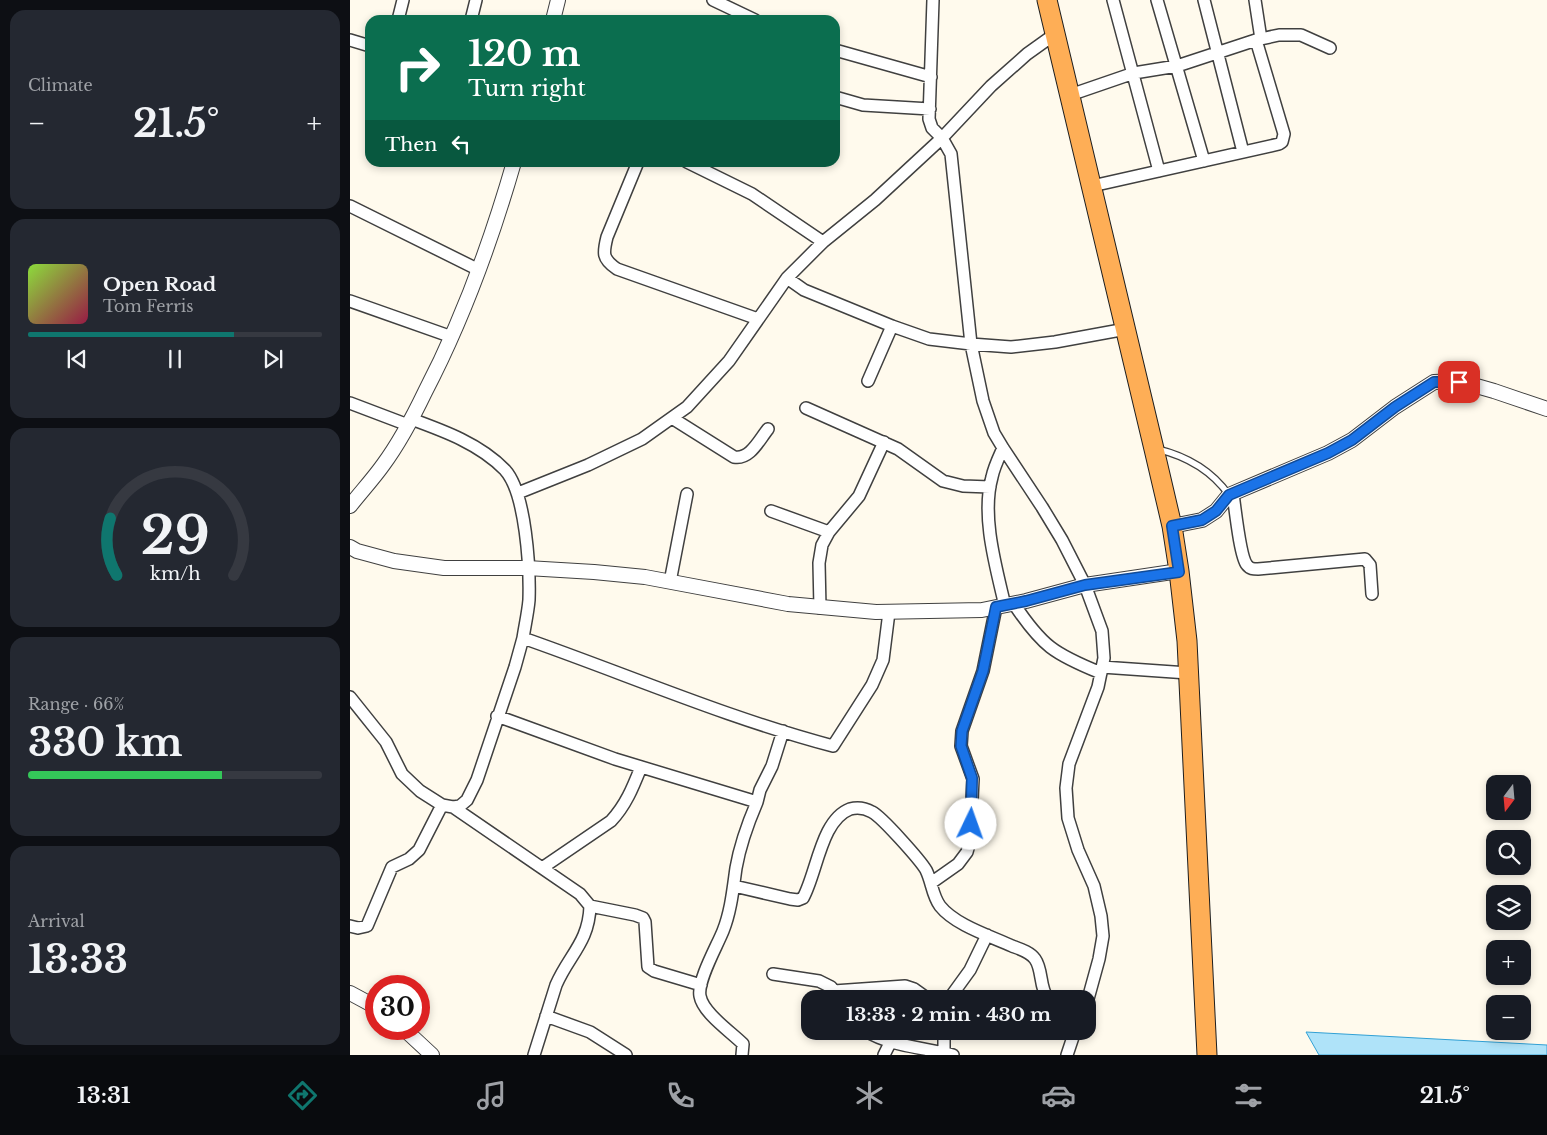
<!DOCTYPE html>
<html lang="en">
<head>
<meta charset="utf-8">
<style>
  :root { --surface:#171b24; --page:#242831; --text:#f1f3f6; --muted:#9ea1a6; --line:#363941; --accent:#0f766e }
  body { margin:0; font-family:"Libre Baskerville",serif; background:var(--page); color:var(--text); height:100vh; display:flex; flex-direction:column; font-size:19px; white-space:nowrap }
  * { box-sizing:border-box; margin:0 }
  p { font-size:16px; color:var(--muted) }
  .icon { flex:none; width:28px; height:28px; fill:none; stroke:currentColor; stroke-width:2; stroke-linecap:round; stroke-linejoin:round }
  .map { position:relative; flex:1; overflow:hidden }
  .drawer { display:flex; flex-direction:column; gap:10px; padding:10px; background:#0d0f14; width:350px }
  .drawer>* { flex:none }
  .banner { position:absolute; left:15px; top:15px; width:475px; height:152px; border-radius:15px; box-shadow:0 2px 8px #0003; background:#0b6e4f; color:#fff; overflow:hidden }
  .needle { width:32px; rotate:196deg }
  .tools { position:absolute; left:1136px; top:775px; display:grid; gap:10px }
  .tools a { display:grid; place-items:center; width:45px; height:45px; border-radius:10px; background:var(--surface); box-shadow:0 2px 8px #0003; font-size:25px }
  .speed { position:absolute; left:15px; top:975px; display:flex; gap:10px; font-size:25px; font-weight:700; text-align:center }
  .speed>* { display:grid; place-content:center; width:65px; height:65px; border-radius:50%; background:var(--surface); box-shadow:0 2px 8px #0003; line-height:1 }
  .speed .limit { border:8px solid #d22; background:#fff; color:#111 }
  .pin { position:absolute; display:grid; place-items:center; width:42px; height:42px; color:#fff; margin:-21px; border-radius:10px; box-shadow:0 2px 8px #0006 }
  .me { position:absolute; width:55px; margin:-28px; rotate:3deg; stroke-linejoin:round; filter:drop-shadow(0 0 4px #0008) }
  .turn { display:flex; align-items:center; gap:18px; height:105px; padding:0 20px; font-size:22px }
  .turn .icon { width:65px; height:65px; stroke-width:2.5 }
  .turn b { display:block; font-size:35px; line-height:42px }
  .then { display:flex; align-items:center; height:48px; padding:0 20px; background:#0003; gap:10px; font-size:19px }
  .big { font-size:38px; font-weight:800; line-height:1.1 }
  .drawer .card { flex:1; display:flex; flex-direction:column; justify-content:center; gap:8px; min-width:0; padding:0 18px; border-radius:15px; background:var(--page) }
  .drawer .dial { align-items:center; gap:0 }
  .dial svg { height:130px; overflow:visible; fill:none; stroke:var(--line); stroke-width:7; stroke-linecap:round; text-anchor:middle }
  .dial text { fill:var(--text); stroke:none }
  .song { display:flex; align-items:center; gap:15px }
  .cover { width:60px; height:60px; border-radius:8px; background:linear-gradient(135deg,hsl(90 70% 55%),hsl(340 70% 35%)) }
  .played { height:5px; border-radius:2px; background:linear-gradient(90deg,var(--accent) 70%,var(--line) 70%) }
  .keys { display:flex; justify-content:space-around; direction:ltr }
  .heat { display:flex; justify-content:space-between; align-items:center; font-size:28px; direction:ltr }
  .charge { height:8px; border-radius:4px; background:linear-gradient(90deg,#34c759 66%,var(--line) 0) }
  .trip { position:absolute; left:451px; top:990px; width:295px; height:50px; border-radius:15px; background:var(--surface); box-shadow:0 2px 8px #0003; font-weight:800; line-height:50px; text-align:center }
  .tab-bar { display:flex; height:80px; justify-content:space-around; align-items:center; background:#090b0e; color:var(--muted) }
  .tab-bar .icon { width:35px; height:35px }
  .tab-bar .active { color:var(--accent) }
  .tab-bar b { font-size:22px; color:var(--text) }
  main { display:flex; flex:1; min-height:0 }
  .map>svg:first-child { display:block }
  .water { fill:#afe3f9; stroke:#32a0d4 }
  .lines { fill:none; stroke-linecap:round; stroke-linejoin:round }
  .service-casing { stroke:#404040; stroke-width:8 }
  .minor-casing { stroke:#404040; stroke-width:14 }
  .tertiary-casing { stroke:#404040; stroke-width:16 }
  .trunk-casing { stroke:#1e1e1e; stroke-width:21 }
  .service { stroke:#fff; stroke-width:5.5 }
  .minor { stroke:#fff; stroke-width:11 }
  .tertiary { stroke:#fff; stroke-width:14 }
  .trunk { stroke:#feae56; stroke-width:19 }
  .route-casing { stroke:#114b97; stroke-width:12 }
  .route { stroke:#1a73e8; stroke-width:9 }
</style>
</head>
<body>
<main>
<section class="drawer">
<div class="card"><p>Climate</p>
<div class="heat"><a>−</a><b class="big">21.5°</b><a>+</a></div>
</div>
<div class="card">
<div class="song"><i class="cover"></i><div><b>Open Road</b><p>Tom Ferris</p></div></div>
<div class="played"></div>
<div class="keys"><svg class="icon" aria-label="previous" viewBox="0 0 24 24"><path d="M18 5L8 12l10 7zM5 5v14"/></svg><svg class="icon" aria-label="pause" viewBox="0 0 24 24"><path d="M8 5v14M16 5v14"/></svg><svg class="icon" aria-label="next" viewBox="0 0 24 24"><path d="M6 5l10 7-10 7zM19 5v14"/></svg></div>
</div>
<div class="card dial"><svg viewBox="0 0 100 80">
<path d="M14 69A42 42 0 1 1 86 69"/>
<path d="M14 69A42 42 0 0 1 10 34" stroke="#0f766e"/>
<text x="50" y="56" font-size="32" font-weight="700">29</text>
<text x="50" y="72" font-size="11">km/h</text>
</svg></div>
<div class="card"><p>Range · 66%</p><b class="big">330 km</b><div class="charge"></div></div>
<div class="card"><p>Arrival</p><b class="big">13:33</b></div>
</section>
<div class="map">
<svg width="1197" height="1055" viewBox="0 0 1197 1055">
  <rect width="100%" height="100%" fill="#fffaed"/>
  <path class="water" d="M956,1032L1197,1045V1055H969Z"/>
  <g class="lines">
    <defs>
      <path id="service" d="M807,449C836,456 862,471 879,495"/>
      <path id="minor" d="M363,0L405,20
        M583,0L579,119L582,128L592,138L601,154L621,344L633,401L644,433L653,448L692,507L712,540L735,585L752,631L754,658L748,687L719,764L716,788L718,818L728,850L744,886L751,916L753,936L749,959L738,999
        M763,0L809,171
        M807,0L854,161
        M854,0L893,152
        M905,0L911,39
        M48,20L53,0
        M121,20L126,0
        M0,40L20,46
        M485,50L581,77
        M720,95L784,73L827,66L906,40L929,35H951L980,48
        M485,97L513,105L580,109
        M288,162L257,237C253,253 252,259 267,269L408,319
        M337,162L402,194L473,242
        M742,186L929,144L932,142L934,134L906,40
        M0,206L129,270
        M437,278L454,290L542,326L579,339L621,344L661,347L705,342L776,329
        M0,301L102,337
        M518,381L542,326
        M0,403L58,425
        M456,408L548,449L593,481L613,486L640,487
        M322,418L384,457C400,460 409,440 418,429
        M61,419C94,431 130,444 155,470C176,493 180,568 179,600C178,612 175,625 173,638C276,674 377,718 483,746L522,685L533,660L539,612
        M653,448C649,457 644,467 642,477C631,516 646,567 655,606
        M168,493L238,465L292,439L337,407L379,361L437,278L473,242L525,200L592,138L641,86L677,54L705,34
        M883,494C885,507 890,557 897,565C900,569 903,569 908,569L1015,559L1020,565L1022,594
        M421,511L479,532
        M320,582L337,494
        M664,604C692,646 704,654 751,673
        M470,608L469,563L472,545L479,532L509,496L534,442
        M752,667L838,673
        M0,697L36,742L52,774L70,791L92,805L103,807L110,806L117,800L127,780L165,667L173,638
        M147,716L265,759L407,802L410,790L422,766L433,731
        M103,807L230,894L240,906C239,942 219,955 206,985L184,1055
        M192,868L261,821C276,805 283,787 291,767
        M581,883L608,864L617,852L620,841L623,779L611,746L612,731L633,671L646,607
        M384,886L440,899L448,900L453,898C467,873 471,820 500,809C507,807 515,808 522,812C532,817 570,860 576,870C582,882 582,895 590,906C605,925 640,936 662,946C670,949 680,952 685,959C693,970 689,987 698,999
        M240,906L285,915L293,918L295,922L298,967L304,971L351,985
        M0,926L8,928L17,926L42,867L59,859L69,850L92,805
        M423,974L469,981L481,987L488,997
        M484,991L555,986L564,989L578,999
        M599,999L620,970L637,935
        M196,1016L240,1032L276,1055
        M516,1031C539,1046 577,1048 603,1055
        M594,1053V1031
        M392,1055L393,1044C381,1032 353,1013 350,996C347,981 367,946 373,931C381,911 383,889 386,868C390,845 398,823 407,802
        M534,1055L541,1041
        M717,1055L725,1031"/>
      <path id="tertiary" d="M203,20L208,0
        M0,506C11,492 23,479 33,465C50,442 63,417 75,392C113,319 141,242 164,162
        M822,526L852,520L866,511L879,495L978,453L1002,440L1045,407L1084,382L1109,381L1144,391L1197,409
        M0,547L7,551L44,561L94,568H177L244,572L295,577L438,604L526,612L632,610L676,601L735,585L829,571
        M0,993L26,1007
        M54,1029L82,1055"/>
      <path id="trunk" d="M697,0L804,449L822,526L829,571L837,641L857,1055"/>
    </defs>
    <use href="#service" class="service-casing"/>
    <use href="#minor" class="minor-casing"/>
    <use href="#tertiary" class="tertiary-casing"/>
    <use href="#trunk" class="trunk-casing"/>
    <use href="#service" class="service"/>
    <use href="#minor" class="minor"/>
    <use href="#tertiary" class="tertiary"/>
    <use href="#trunk" class="trunk"/>
  </g>
  <g class="lines">
    <defs>
      <path id="route" d="M621,824L622,778L611,746L612,731L633,671L646,607L676,601L735,585L829,572L822,526L852,520L866,511L879,495L978,453L1002,440L1045,407L1084,382H1109"/>
    </defs>
    <use href="#route" class="route-casing"/>
    <use href="#route" class="route"/>
  </g>
</svg>
<div class="tools">
<a><svg class="needle" viewBox="-14 -14 28 28"><path d="M0-13l5 13h-10z" fill="#e53935"/><path d="M0 13l5-13h-10z" fill="#9ea1a6"/></svg></a>
<a><svg class="icon" aria-label="search" viewBox="0 0 24 24"><circle cx="10" cy="10" r="6"/><path d="M15 15l6 6"/></svg></a>
<a><svg class="icon" aria-label="layers" viewBox="0 0 24 24"><path d="M12 4l9 5-9 5-9-5zM3 14l9 5 9-5"/></svg></a>
<a>+</a>
<a>−</a>
</div>
<div class="speed"><div class="limit">30</div></div>
<div class="pin" style="left:1109px;top:382px;background:#d93025"><svg class="icon" aria-label="arrive" viewBox="0 0 24 24"><path d="M6 21V4h12l-3 4 3 4H6"/></svg></div>
<svg class="me" style="left:621px;top:824px" viewBox="-20 -20 40 40"><circle r="19" fill="#fff"/><path d="M0-13L10 11 0 6-10 11z" fill="#1a73e8"/></svg>
<div class="trip">13:33 · 2 min · 430 m</div>
<div class="banner">
<div class="turn"><svg class="icon" aria-label="right" viewBox="0 0 24 24"><path d="M7 20v-9h11M14 6l5 5-5 5"/></svg><div><b>120 m</b>Turn right</div></div>
<div class="then">Then<svg class="icon" aria-label="left" viewBox="0 0 24 24"><path d="M17 20v-9H6M10 6l-5 5 5 5"/></svg></div>
</div>
</div>
</main>
<nav class="tab-bar">
<b>13:31</b>
<svg class="icon active" aria-label="directions" viewBox="0 0 24 24"><path d="M12 3l9 9-9 9-9-9zM9 14v-3h6M13 9l2 2-2 2"/></svg>
<svg class="icon" aria-label="music" viewBox="0 0 24 24"><path d="M9 18V5l10-2v13"/><circle cx="6" cy="18" r="3"/><circle cx="16" cy="16" r="3"/></svg>
<svg class="icon" aria-label="phone" viewBox="0 0 24 24"><path d="M5 4h4l2 5-3 2q2 4 5 5l2-3 5 2v4C11 20 4 13 5 4z"/></svg>
<svg class="icon" aria-label="climate" viewBox="0 0 24 24"><path d="M12 3v18M4 7l16 10M4 17L20 7"/></svg>
<svg class="icon" aria-label="car" viewBox="0 0 24 24"><path d="M5 17H2v-5l4-1 3-4h7l3 4 3 1v5h-3M9 17h6M6 11h13"/><circle cx="7" cy="17" r="2"/><circle cx="17" cy="17" r="2"/></svg>
<svg class="icon" aria-label="filters" viewBox="0 0 24 24"><path d="M4 7h16M4 17h16"/><circle cx="9" cy="7" r="2"/><circle cx="15" cy="17" r="2"/></svg>
<b>21.5°</b>
</nav>
</body>
</html>
